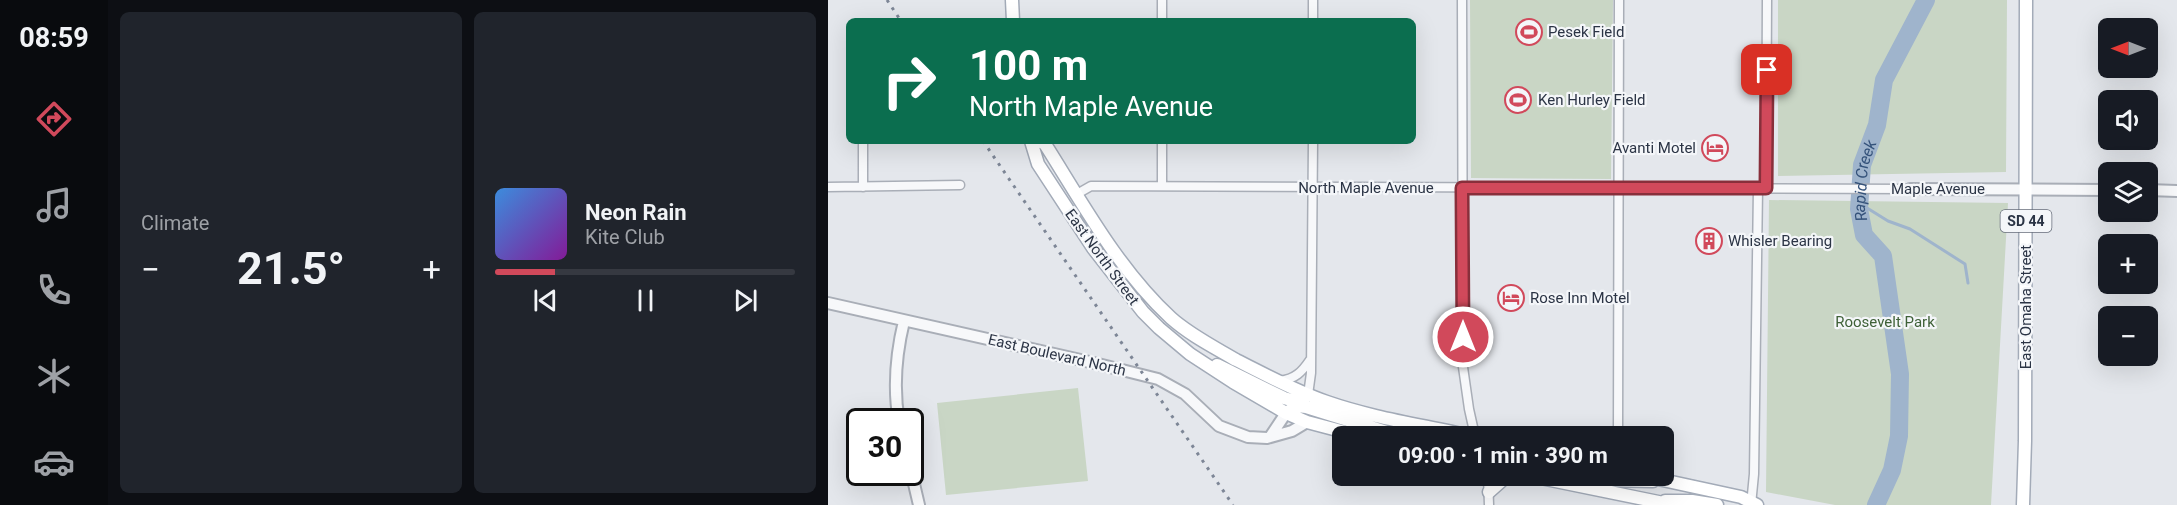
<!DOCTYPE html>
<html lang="en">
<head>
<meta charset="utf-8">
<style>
  :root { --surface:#171b24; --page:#20242c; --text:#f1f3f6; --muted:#9ea1a6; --line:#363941; --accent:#d1495b }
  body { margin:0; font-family:Roboto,sans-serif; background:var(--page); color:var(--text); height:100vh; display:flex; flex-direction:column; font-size:22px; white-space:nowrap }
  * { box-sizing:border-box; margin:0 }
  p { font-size:20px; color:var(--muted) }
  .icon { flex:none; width:33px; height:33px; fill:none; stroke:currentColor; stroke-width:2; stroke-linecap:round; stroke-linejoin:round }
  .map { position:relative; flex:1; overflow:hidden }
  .sheet { display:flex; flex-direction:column; gap:12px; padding:12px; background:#0d0f14; width:720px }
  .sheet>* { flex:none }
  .guide { position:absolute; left:18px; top:18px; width:570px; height:126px; border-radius:9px; box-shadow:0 6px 24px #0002; background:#0b6e4f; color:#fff; overflow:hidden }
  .needle { width:39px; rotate:270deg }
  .buttons { position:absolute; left:1270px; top:18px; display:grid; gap:12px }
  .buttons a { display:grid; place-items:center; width:60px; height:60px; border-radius:9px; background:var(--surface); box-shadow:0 6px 24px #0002; font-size:30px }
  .speed { position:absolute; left:18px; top:408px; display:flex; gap:12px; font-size:30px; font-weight:700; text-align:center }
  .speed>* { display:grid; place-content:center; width:78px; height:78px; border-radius:50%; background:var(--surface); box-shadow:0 6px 24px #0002; line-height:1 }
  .speed .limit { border:3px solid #111; border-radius:9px; background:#fff; color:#111 }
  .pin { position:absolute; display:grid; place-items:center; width:51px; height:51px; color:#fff; margin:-26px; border-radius:12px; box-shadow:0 3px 9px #0006 }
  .me { position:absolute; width:66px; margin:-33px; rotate:0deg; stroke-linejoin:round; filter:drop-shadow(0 0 4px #0008) }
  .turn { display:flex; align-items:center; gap:21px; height:126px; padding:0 24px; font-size:27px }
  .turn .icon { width:78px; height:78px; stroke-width:2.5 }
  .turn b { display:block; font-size:42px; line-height:51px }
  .big { font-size:45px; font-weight:700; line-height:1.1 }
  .sheet .widget { flex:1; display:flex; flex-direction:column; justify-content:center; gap:9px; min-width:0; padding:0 21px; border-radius:9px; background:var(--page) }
  .song { display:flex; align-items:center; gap:18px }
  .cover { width:72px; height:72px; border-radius:9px; background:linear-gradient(135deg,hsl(210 70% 55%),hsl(290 70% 35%)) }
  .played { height:6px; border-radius:3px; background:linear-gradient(90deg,var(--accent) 20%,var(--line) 20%) }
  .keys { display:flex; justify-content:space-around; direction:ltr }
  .heat { display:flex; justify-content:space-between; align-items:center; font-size:33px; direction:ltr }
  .sheet .tiles { flex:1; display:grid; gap:12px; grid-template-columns:repeat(2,1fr) }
  .trip { position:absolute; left:504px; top:426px; width:342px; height:60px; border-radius:9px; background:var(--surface); box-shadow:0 6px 24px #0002; font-weight:700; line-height:60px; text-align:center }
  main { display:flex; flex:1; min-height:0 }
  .tabs { display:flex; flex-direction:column; width:108px; justify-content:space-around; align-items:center; background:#090b0e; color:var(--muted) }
  .tabs .icon { width:42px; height:42px }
  .tabs .selected { color:var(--accent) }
  .tabs b { font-size:27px; color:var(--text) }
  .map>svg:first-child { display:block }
  .green { fill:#c9d6c5 }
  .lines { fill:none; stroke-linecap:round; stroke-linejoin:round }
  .stream { stroke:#9fb4cc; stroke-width:3 }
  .river { stroke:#9fb4cc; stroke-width:18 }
  .minor-casing { stroke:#a9aeb7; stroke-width:11 }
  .tertiary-casing { stroke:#a9aeb7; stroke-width:14 }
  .primary-casing { stroke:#a3abb8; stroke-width:15 }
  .minor { stroke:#f7f8fa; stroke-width:8 }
  .tertiary { stroke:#f7f8fa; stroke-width:10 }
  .primary { stroke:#fff; stroke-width:12 }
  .rail { stroke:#7d8696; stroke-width:3; stroke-dasharray:3 6; stroke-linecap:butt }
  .route-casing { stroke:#882f3b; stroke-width:15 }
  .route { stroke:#d1495b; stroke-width:10 }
  .labels { text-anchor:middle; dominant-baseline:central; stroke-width:4.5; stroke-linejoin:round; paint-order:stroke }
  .shield { fill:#f4f6f9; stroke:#676e7b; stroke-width:1.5 }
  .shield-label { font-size:14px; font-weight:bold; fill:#2b3445 }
  .poi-label { font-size:15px; fill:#2b3445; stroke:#f4f6f9; text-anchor:start }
  .street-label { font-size:15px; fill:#2b3445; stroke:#f4f6f9 }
  .park-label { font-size:15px; fill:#3f6138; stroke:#f4f6f9 }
  .water-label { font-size:16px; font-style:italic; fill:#34527a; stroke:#f4f6f9 }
</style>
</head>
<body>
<main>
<nav class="tabs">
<b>08:59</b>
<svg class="icon selected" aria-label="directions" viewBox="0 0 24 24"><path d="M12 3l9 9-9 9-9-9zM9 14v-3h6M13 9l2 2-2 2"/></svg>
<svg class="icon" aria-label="music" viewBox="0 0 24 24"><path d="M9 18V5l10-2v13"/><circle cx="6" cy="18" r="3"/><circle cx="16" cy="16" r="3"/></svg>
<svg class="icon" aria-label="phone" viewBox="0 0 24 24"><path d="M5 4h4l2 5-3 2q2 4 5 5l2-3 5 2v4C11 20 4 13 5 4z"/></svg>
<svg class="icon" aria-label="climate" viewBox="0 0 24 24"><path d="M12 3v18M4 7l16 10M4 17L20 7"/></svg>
<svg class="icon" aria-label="car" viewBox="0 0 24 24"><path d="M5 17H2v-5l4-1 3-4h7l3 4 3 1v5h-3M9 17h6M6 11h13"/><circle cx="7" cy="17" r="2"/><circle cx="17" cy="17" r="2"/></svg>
</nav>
<section class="sheet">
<div class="tiles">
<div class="widget"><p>Climate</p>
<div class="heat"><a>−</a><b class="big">21.5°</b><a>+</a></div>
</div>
<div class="widget">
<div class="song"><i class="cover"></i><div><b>Neon Rain</b><p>Kite Club</p></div></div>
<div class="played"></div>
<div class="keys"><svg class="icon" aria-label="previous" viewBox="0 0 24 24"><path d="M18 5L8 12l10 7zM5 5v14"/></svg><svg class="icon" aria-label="pause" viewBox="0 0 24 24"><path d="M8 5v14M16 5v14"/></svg><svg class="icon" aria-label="next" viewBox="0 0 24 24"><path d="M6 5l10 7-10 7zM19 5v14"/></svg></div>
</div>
</div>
</section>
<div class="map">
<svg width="1349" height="505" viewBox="0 0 1349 505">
  <rect width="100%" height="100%" fill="#e4e7ec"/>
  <path class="green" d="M642,0H785L783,179L643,178Z
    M950,0H1179L1178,172L950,176Z
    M941,200L1180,203L1163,505H1007L938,492Z
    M250,388L260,481L118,495L109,403Z"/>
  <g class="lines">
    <path class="stream" d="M1031,203L1060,221L1082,229L1137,264L1140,283"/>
    <path class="river" id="s1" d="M1048,505L1064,470L1071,436L1072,374L1055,256L1036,235L1031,209L1034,165L1049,125L1056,80L1098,0"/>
    <defs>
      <path id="minor" d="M634,0L635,367L641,409L647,436
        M334,21V0
        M485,21V0
        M35,141V187
        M334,186V141
        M0,187L132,185
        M938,188L939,0
        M249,194L263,186L1082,189
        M452,381C467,379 474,372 482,360
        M480,395L483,373L485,141
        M790,436L791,0
        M660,476L661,505
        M923,505L926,474L930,188"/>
      <path id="tertiary" d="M1082,189L1281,190
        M1320,190L1349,191
        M0,303L266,363L330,379L357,394L391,426L420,437L439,438L464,431L479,422
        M71,422C65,388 68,354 76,321
        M442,437L458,413
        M82,467L91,505"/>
      <path id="primary" d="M184,0L185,21
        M203,141L210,164L265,248L315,312L331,328L362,354L405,382L458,413L479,422L532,436
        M212,141L217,144C255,204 290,269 343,318C362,335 386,347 408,360C438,375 467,391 499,402C545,418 594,425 642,436
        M389,365L456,398L463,400L477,398
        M458,413L469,406L478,407L565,434L601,431
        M703,476L845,505
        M756,476L777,480L825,481
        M816,476L913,497L929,505
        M661,492L679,476
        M837,501H864L889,505
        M1195,505L1197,441L1198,0"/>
    </defs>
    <use href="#minor" class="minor-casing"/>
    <use href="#tertiary" class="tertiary-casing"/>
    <use href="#primary" class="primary-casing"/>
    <use href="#minor" class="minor"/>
    <use href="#tertiary" class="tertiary"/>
    <use href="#primary" class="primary"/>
    <path class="rail" d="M59,0L73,21
      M155,141L405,505"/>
  </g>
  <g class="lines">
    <defs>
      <path id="route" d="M635,337L634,188H938L939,70"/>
    </defs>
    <use href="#route" class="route-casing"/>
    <use href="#route" class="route"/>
  </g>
  <defs>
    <symbol id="stadium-ring" viewBox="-11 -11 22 22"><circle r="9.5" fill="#f4f6f9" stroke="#d1495b" stroke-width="1.5"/><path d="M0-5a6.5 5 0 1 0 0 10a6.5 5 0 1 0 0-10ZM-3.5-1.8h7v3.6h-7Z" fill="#d1495b"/></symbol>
    <symbol id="hotel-ring" viewBox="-11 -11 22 22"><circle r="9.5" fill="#f4f6f9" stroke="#d1495b" stroke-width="1.5"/><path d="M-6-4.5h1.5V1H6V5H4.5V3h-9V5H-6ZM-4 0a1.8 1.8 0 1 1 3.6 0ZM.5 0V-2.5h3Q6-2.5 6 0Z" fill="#d1495b"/></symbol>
    <symbol id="building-ring" viewBox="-11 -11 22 22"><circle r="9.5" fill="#f4f6f9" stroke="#d1495b" stroke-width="1.5"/><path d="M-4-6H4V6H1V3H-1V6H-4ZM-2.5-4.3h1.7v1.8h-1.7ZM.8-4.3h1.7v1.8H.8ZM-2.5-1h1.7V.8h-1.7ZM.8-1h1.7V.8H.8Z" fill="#d1495b"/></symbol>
  </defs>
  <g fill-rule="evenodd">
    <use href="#stadium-ring" x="686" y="17" width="30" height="30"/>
    <use href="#stadium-ring" x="675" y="85" width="30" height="30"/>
    <use href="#hotel-ring" x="872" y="133" width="30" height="30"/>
    <use href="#building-ring" x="866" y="226" width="30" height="30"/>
    <use href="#hotel-ring" x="668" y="283" width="30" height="30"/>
  </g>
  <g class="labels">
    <rect class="shield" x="1172.5" y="210" width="51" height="22" rx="4.5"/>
    <g class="shield-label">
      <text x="1198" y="221">SD 44</text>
    </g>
    <g class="poi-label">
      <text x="720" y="32">Pesek Field</text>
      <text x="710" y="100">Ken Hurley Field</text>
      <text x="868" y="148" text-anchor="end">Avanti Motel</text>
      <text x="900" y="241">Whisler Bearing</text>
      <text x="702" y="298">Rose Inn Motel</text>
    </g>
    <g class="street-label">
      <text x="538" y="188">North Maple Avenue</text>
      <text x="1110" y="189">Maple Avenue</text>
      <text transform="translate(274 257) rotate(54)">East North Street</text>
      <text transform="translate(1198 307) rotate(-90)">East Omaha Street</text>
      <text transform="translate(229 355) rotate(13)">East Boulevard North</text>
    </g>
    <g class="park-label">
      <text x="1057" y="322">Roosevelt Park</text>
    </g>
    <g class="water-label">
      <text stroke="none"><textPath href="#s1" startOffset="338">Rapid Creek</textPath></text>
    </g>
  </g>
</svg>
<div class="buttons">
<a><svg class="needle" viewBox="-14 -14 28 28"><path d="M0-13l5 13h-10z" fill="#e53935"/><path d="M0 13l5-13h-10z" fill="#9ea1a6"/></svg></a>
<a><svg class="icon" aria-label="sound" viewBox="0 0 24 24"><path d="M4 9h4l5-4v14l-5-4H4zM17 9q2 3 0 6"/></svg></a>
<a><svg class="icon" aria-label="layers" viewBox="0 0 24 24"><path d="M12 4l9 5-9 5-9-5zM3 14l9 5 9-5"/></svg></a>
<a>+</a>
<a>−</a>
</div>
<div class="speed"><div class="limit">30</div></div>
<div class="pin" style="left:939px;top:70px;background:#d93025"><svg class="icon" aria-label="arrive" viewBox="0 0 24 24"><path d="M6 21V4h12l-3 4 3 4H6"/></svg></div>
<svg class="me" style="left:635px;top:337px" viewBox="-20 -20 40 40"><circle r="17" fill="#d1495b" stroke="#fff" stroke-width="3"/><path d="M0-11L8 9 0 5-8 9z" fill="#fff"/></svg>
<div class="trip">09:00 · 1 min · 390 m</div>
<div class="guide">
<div class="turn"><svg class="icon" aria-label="right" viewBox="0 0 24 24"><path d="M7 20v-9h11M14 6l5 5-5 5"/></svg><div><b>100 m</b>North Maple Avenue</div></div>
</div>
</div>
</main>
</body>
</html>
